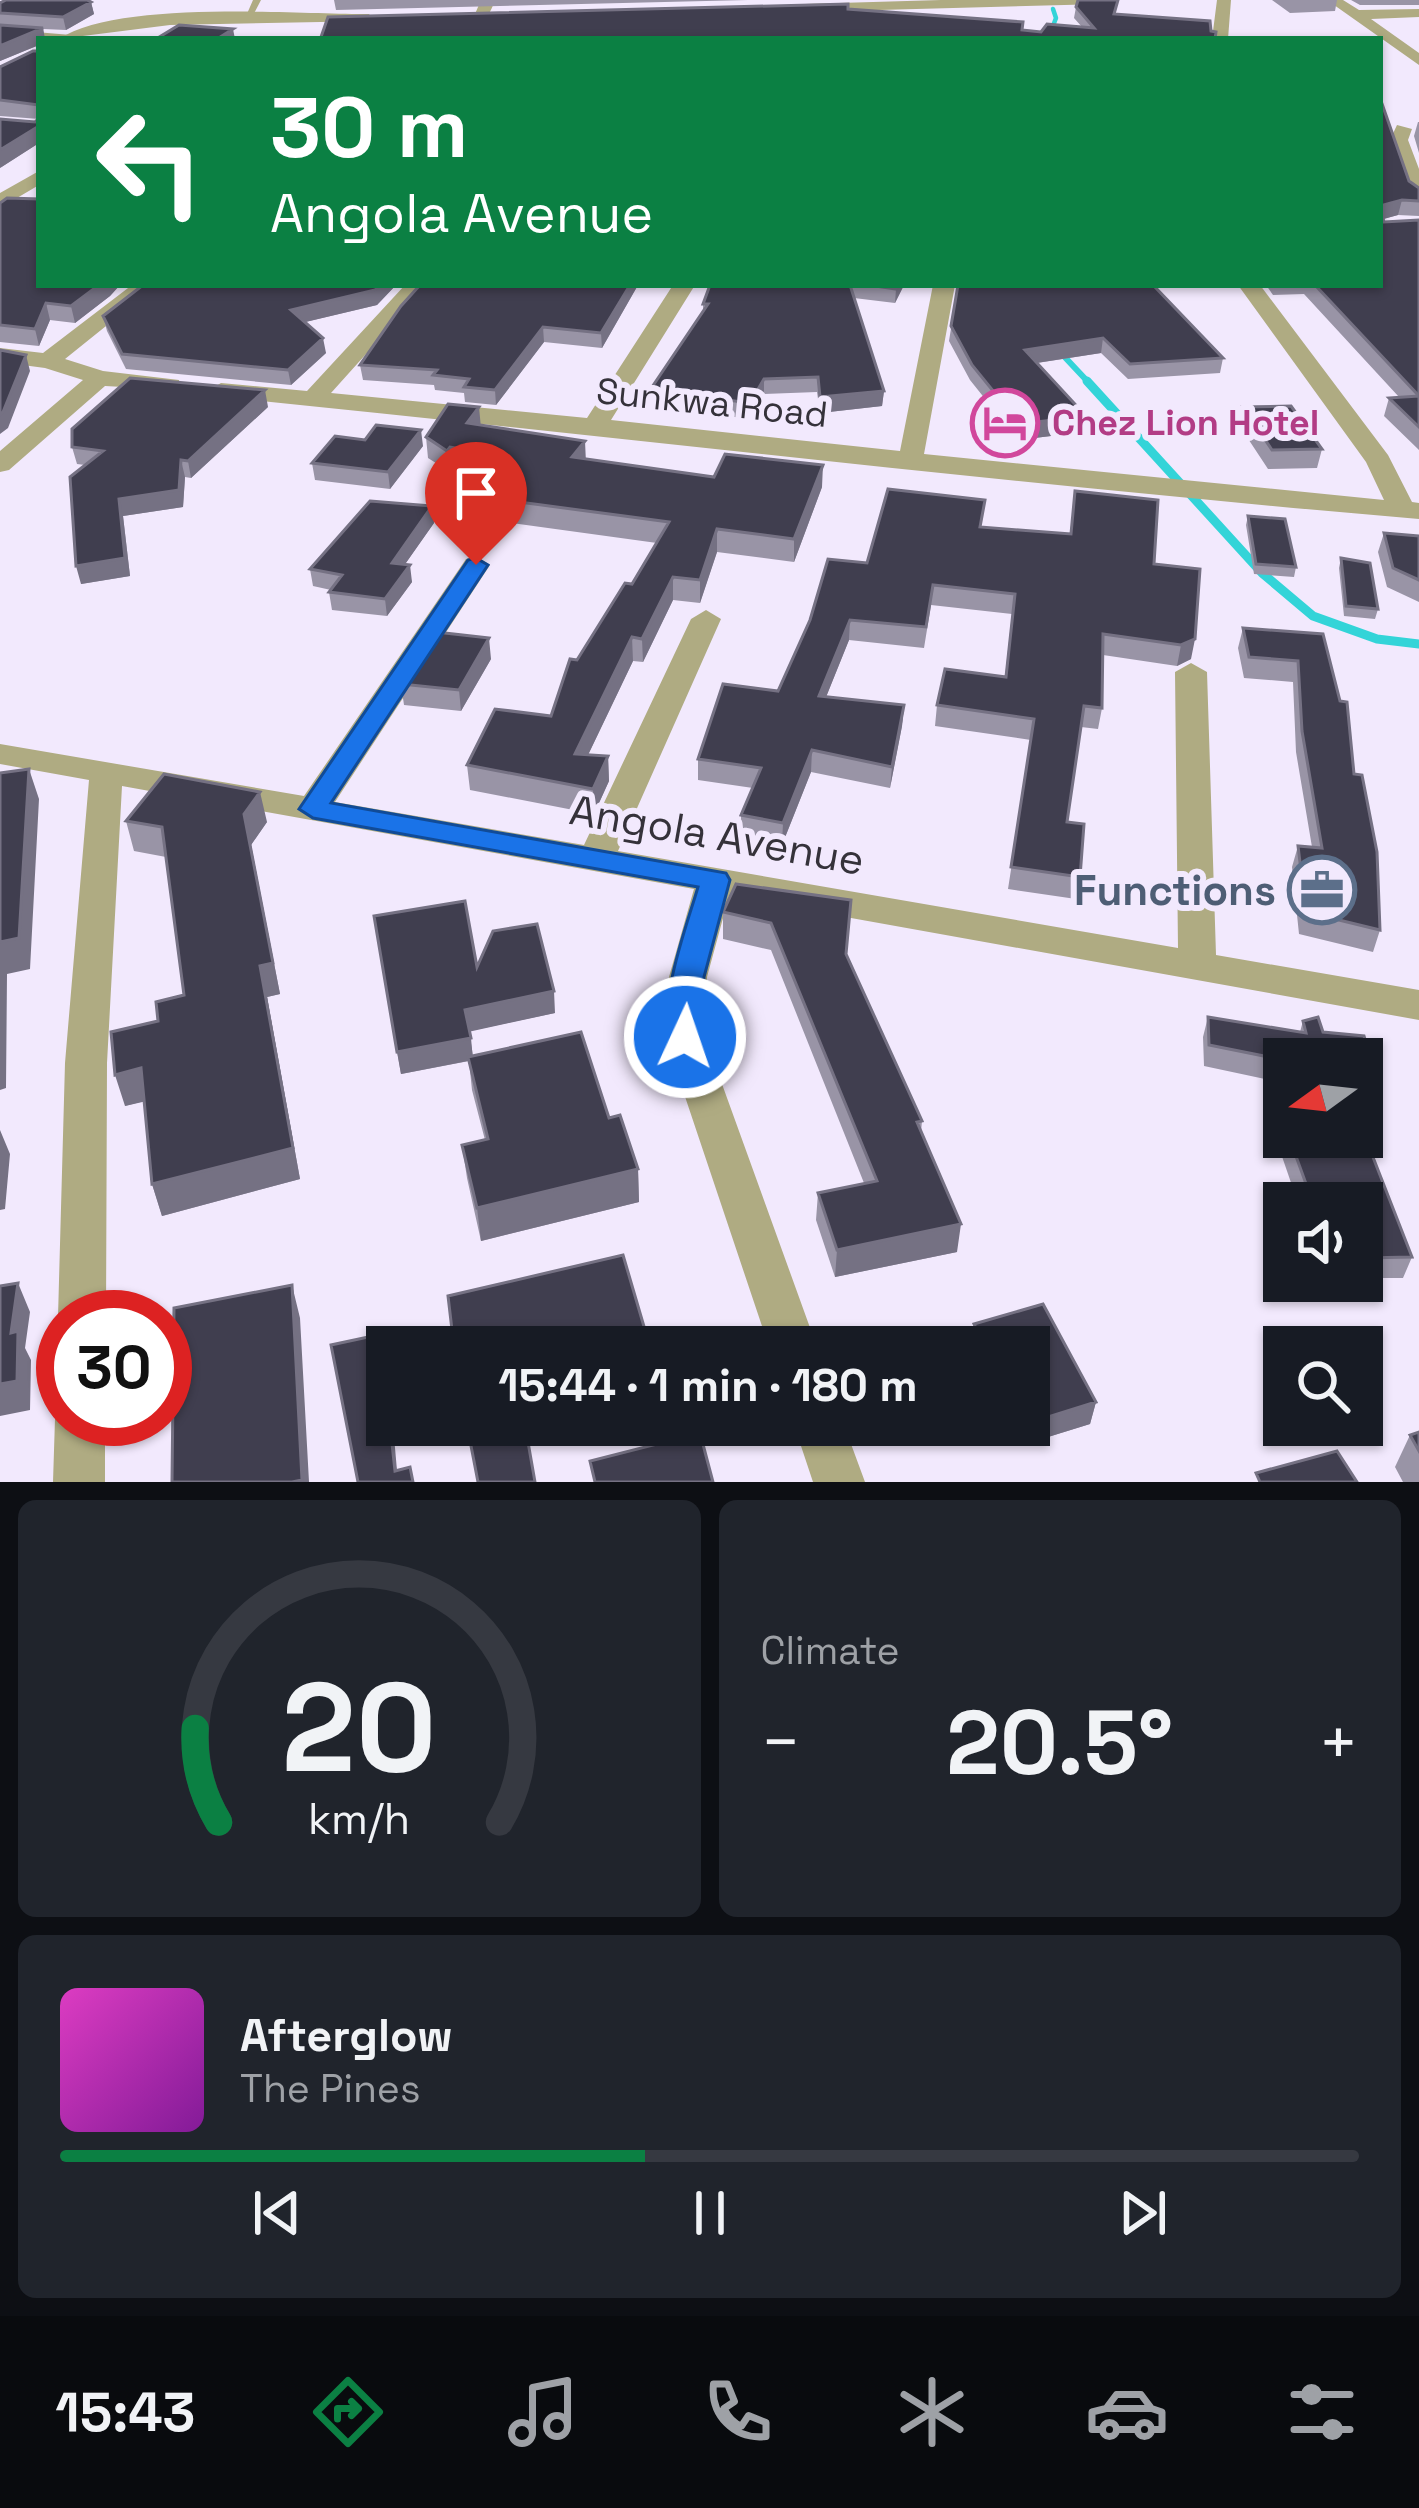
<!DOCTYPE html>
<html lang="en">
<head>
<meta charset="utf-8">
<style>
  :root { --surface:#171b24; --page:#20242c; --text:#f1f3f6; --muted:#9ea1a6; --line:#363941; --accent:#0b8043 }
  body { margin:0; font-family:"Space Grotesk",sans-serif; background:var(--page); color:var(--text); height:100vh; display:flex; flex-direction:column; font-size:45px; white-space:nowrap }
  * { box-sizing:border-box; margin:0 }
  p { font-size:39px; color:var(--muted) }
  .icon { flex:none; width:66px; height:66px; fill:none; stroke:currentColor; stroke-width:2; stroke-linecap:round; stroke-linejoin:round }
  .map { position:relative; height:1482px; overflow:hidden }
  .drawer { display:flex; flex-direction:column; gap:18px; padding:18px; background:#0d0f14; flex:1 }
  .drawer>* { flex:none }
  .guide { position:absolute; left:36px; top:36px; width:1347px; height:252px; border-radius:0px; box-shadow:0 3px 9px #0004; background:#0b8043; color:#fff; overflow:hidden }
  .needle { width:78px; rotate:255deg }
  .fabs { position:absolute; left:1263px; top:1038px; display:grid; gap:24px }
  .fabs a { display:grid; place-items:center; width:120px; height:120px; border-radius:0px; background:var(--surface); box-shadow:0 3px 9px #0004; font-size:60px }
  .speed { position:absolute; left:36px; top:1290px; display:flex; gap:24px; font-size:60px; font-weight:700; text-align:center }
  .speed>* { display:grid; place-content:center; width:156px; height:156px; border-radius:50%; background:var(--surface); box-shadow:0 3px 9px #0004; line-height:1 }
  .speed .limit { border:18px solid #d22; background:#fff; color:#111 }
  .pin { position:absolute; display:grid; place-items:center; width:102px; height:102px; color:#fff; margin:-123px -51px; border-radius:50% 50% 50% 0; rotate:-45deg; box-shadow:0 0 12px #0007 }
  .pin .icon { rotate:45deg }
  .me { position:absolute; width:132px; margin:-66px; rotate:3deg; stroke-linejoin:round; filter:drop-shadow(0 0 9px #0008) }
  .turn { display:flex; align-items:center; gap:42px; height:252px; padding:0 36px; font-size:54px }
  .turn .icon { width:156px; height:156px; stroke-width:2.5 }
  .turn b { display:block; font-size:84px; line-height:102px }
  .big { font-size:90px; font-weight:700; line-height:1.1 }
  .drawer .card { flex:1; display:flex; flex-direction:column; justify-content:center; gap:18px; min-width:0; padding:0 42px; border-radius:18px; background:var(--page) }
  .drawer .dial { align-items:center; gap:0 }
  .dial svg { height:312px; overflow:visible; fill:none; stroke:var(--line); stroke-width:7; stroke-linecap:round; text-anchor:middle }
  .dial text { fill:var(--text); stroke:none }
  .song { display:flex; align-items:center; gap:36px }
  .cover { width:144px; height:144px; border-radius:18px; background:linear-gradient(135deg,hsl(310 70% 55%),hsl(290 70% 35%)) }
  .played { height:12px; border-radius:6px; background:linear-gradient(90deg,var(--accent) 45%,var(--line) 45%) }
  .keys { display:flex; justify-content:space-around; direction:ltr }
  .heat { display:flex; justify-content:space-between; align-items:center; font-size:66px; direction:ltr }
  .drawer .tiles { flex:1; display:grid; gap:18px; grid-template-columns:1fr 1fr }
  .card:last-child { grid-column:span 2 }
  .trip { position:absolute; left:366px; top:1326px; width:684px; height:120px; border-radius:0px; background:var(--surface); box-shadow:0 3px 9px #0004; font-weight:700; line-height:120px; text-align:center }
  .menu { display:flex; height:192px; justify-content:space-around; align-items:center; background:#090b0e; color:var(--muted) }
  .menu .icon { width:84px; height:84px }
  .menu .current { color:var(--accent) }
  .menu b { font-size:54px; color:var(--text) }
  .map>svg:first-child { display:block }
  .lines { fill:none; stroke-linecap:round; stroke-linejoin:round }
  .stream-far2 { stroke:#33d4d8; stroke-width:4.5 }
  .stream-far1 { stroke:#33d4d8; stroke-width:6 }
  .stream { stroke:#33d4d8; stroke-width:9 }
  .service { fill:#afab82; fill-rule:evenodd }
  .minor { fill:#afab82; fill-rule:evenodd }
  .wall { fill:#9994a6 }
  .shaded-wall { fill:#757183 }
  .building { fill:#403e4f; stroke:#757183; stroke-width:3 }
  .route { fill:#1a73e8; stroke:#114b97; stroke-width:3 }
  .labels { text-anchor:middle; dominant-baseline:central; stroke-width:12; stroke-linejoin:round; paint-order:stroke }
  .far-street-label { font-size:36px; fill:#35323a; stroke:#f2e9fd }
  .far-hotel-label { font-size:36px; font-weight:bold; fill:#b23c85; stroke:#f2e9fd; text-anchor:start }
  .street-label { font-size:42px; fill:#35323a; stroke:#f2e9fd }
  .service-label { font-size:42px; font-weight:bold; fill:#4e5e75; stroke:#f2e9fd; text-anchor:end }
</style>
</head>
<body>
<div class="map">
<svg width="1419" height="1482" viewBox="0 0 1419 1482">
  <rect width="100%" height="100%" fill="#f2e9fd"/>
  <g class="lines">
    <path class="stream-far2" d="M1048,39L1056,18L1053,9"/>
    <path class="stream-far1" d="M1060,352L1090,384"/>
    <path class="stream" d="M1087,381L1262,573L1313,616L1377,639L1419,644"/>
    <path class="service" d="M253,0H261L249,23H243Z
      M0,29L71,35L75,37L67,39L0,33Z"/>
    <path class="minor" d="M481,0H495C487,24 471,39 445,39L475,14Z
      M941,0H1110L1103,4L805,12L798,8L805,4Z
      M1217,0H1231L1228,39H1212Z
      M1327,0H1343L1359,10L1419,9V17L1371,19L1419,53V65Z
      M369,14L374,21L170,25L59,39C118,0 295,14 369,14Z
      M1397,125L1412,129L1408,140L1419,169V200L1409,194L1390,140Z
      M39,171V185L0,208V193Z
      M132,285H157L65,359L103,371L179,380V390L105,386L9,470L0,472V451L83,380L45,368L0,362V348L43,353Z
      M405,285H428L331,393L587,418L673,285H695L611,420L900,451L933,285H955L924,454L1384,500L1366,462L1238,285H1260L1388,455L1412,502L1419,503V519C1018,485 622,437 221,397L209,390L221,383L307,391Z
      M476,556L490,565L335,802L584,845L691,619L706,610L721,619L618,851L1178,948L1175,672L1191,663L1207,672L1216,955L1419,990V1020L729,896L707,977L705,1037L817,1347H769L665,1037L669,977L694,889L122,786L107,1063L106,1317H63V1327L58,1317L65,1063L89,780L0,764V744L304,796L466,559Z
      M62,1403L63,1419H105V1482H53L55,1419Z
      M794,1425H844L865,1482H813Z"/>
  </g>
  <path class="wall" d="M334,0H748L336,10Z
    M1272,0H1337L1335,11L1290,13Z
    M1351,0H1419V5H1360Z
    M91,2L94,14L66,30L43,29L45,39H39V45L0,61V3Z
    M1076,7L1211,31L318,39L848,9L1041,32L1082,27L1074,18Z
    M39,51V143L0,168L39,119L0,116V66Z
    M1380,98L1409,181L1419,188V216L1398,215L1383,219L1384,222L1419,220V450L1384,416L1389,398L1399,397L1304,294L1273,295L1266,285H1380Z
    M1418,122H1419V153L1414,136Z
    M0,203L39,285H120L110,296L75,323L50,320L39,346L0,342Z
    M143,285H396L377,305L305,322L326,353L291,385L126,369L107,331L103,316Z
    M638,285L602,348L544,342L496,405L465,402L464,393L435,390L434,385L363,380L360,365Z
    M710,285H904L895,303L854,298L884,391L882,406L820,413L817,392L764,394L750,419L651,406L650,390L703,312V304Z
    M958,285L1223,358L1220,373L1128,379L1101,353L1037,363L1086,416L1084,432L1018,440L970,380L949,341Z
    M268,407L191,478L185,477L183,507L123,516L130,576L81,584L85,465L77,464L72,447Z
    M1243,407L1322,449L1317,468L1268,469L1239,425Z
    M480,425L585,459L714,477L822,487L794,562L717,552L700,603L673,600L643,662L633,661L588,755L608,756L609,781L594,814L470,790L467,765L551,716L577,660L632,584L657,543L469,517L467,495L484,474L452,469L450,472L428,458L426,437Z
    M423,446L390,489L315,480L312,463Z
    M1075,491L1154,564L1191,659L1177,666L1103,655L1102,708L1098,729L1081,727L1067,822L1080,877L1076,899L1008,889L1031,740L935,726L937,705L1005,677L1012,614L931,605L924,648L849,640L826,697L904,705L902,726L890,788L811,772L782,845L741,836V815L753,788L698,780V759L778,691L810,620L867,563L981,528L1070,534Z
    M432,506L434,523L405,564L412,582L387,616L332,610L329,592L331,590L313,586L310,569Z
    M1248,516L1296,567L1294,577L1254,574L1246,525Z
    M1384,533L1419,536V602L1387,587L1378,552Z
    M1341,558L1378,609L1375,619L1344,616L1339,568Z
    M1243,628L1323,634L1354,774L1380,930L1373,952L1299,934L1292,867L1298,846L1312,847L1296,752L1293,682L1244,678L1238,648Z
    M491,659L461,711L404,705L401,684Z
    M126,821L267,822L251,845L280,994L267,997L300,1179L162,1216L152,1184L144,1101L125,1106L158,1021L184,995L166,857L134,851Z
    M736,884L846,955L922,1121L921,1132L957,1252L835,1277L816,1220L818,1193L864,1183L771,950L723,939V912Z
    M374,916L477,967L555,1013L469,1031L473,1056L609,1118L638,1169L639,1202L481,1241L467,1178L462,1145L485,1140L472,1090L469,1061L401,1074Z
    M1208,1017L1300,1032L1303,1021L1318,1017L1323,1032L1364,1036L1378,1085L1371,1106H1362V1059H1284V1083L1204,1066L1203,1037Z
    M1283,1119L1284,1137H1362V1129L1412,1257L1403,1278H1362V1203H1298L1276,1139Z
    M1043,1304L1096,1402L1090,1424L1019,1446L1008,1425H1029V1347H970L974,1324Z
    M1410,1435L1419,1451V1482H1403L1395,1467Z"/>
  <path class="shaded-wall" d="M91,2L94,14L66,30L63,17Z
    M43,28L45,39H39V45L0,61V46Z
    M233,29L235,39H217Z
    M39,126V143L0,168V150Z
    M1402,200L1398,215L1380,220V206Z
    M99,285H120L110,296L75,323L71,306Z
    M380,285H396L377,305L293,325L291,310Z
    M630,285H638L602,348L601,333Z
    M898,285H904L895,303L896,289Z
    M46,303L50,320L39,346L35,329Z
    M543,327L544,342L496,405L495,390Z
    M323,338L326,353L291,385L288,370Z
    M1103,338L1101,353L1023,365L1025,350Z
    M26,355L30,371L8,428L0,434V415Z
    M764,379V394L750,419V403Z
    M265,390L268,407L191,478L188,461Z
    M884,391L882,406L820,413V397Z
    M479,407L481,428L467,423Z
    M1086,416L1084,432L1018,440L1020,424Z
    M421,430L423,446L390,489L388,472Z
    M585,441L586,463L572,457Z
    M450,447L452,469L450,472L447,451Z
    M181,460L185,477L183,507L123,516L130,576L81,584L76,566L119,499Z
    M823,465L822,487L794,562V539Z
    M432,506L434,523L394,580L392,563Z
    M717,529V552L700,603V580Z
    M410,565L412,582L387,616L385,599Z
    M673,577V600L643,662L642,639Z
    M850,620L849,640L818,717L819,696Z
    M632,637L633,661L577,778L575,754Z
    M489,638L491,659L461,711L459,690Z
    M1195,639L1191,659L1177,666L1181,645Z
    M904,705L902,726L890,788L892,767Z
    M812,750L811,772L782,845L783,823Z
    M608,756L609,781L594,814L593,789Z
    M29,769L39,799L30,969L7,974L6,1088L0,1090V942Z
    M260,792L267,822L251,845L280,994L267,997L300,1179L162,1216L152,1184L260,966L244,814Z
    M554,991L555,1013L468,1032L465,1010Z
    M471,1038L473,1060L401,1074L397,1052Z
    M141,1068L151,1100L125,1106L115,1075Z
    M0,1130L10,1154L5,1209L0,1210Z
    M638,1169L639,1202L481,1241L477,1208Z
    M961,1224L957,1252L835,1277L837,1250Z
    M18,1283L30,1312L25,1348L31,1360L30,1410L0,1416V1384L11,1333Z
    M292,1285L300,1318L309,1482H292Z
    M1096,1402L1090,1424L1019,1446L1023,1425H1029V1423Z
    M390,1425H393L398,1482L395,1471Z"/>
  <path class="building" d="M6,0H87L91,2L63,17L0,13V3Z
    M1078,0H1118L1114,14L1210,21L1211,31L1216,32L1215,39H318L321,37L328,17L848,4V9L1023,22L1022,30L1041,32L1047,24L1094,28L1076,7Z
    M0,25L43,28L0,46Z
    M179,25L233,29L217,39H156Z
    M33,51H39V106V105L0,100V67Z
    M1380,98L1409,181L1419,188V201L1402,200L1380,206Z
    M39,118V126L0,150V119L35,122Z
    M7,198L39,199V285H99L71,306L46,303L35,329L0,325V203Z
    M1380,208L1384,222L1419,220V396L1315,285H1380Z
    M143,285H380L375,290L291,310L323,338L288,370L122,354L103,316Z
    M420,285H630L601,333L543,327L495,390L464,387L469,379L433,375L437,370L360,365L401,306Z
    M710,285H850L884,391L820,397L818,377L764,379L750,403L650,390L708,304H703Z
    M869,285H898L896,289Z
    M958,285H1153L1223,358L1130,364L1103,338L1025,350L1086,416L1020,424L972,365L951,326Z
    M0,350L26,355L3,412L0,415Z
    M130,378L265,390L188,461L181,460L179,490L119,499L125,558L76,566L70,477L103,451L72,447V429Z
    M1419,396V427L1389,398Z
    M448,404L479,407L467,423L585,441L572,457L714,477L725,454L823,465L794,539L717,529L700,580L673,577L642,639L632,637L575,754L608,756L593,789L467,765L495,709L551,716L570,659L577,660L625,583L632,584L669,522L467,495L500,455L450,447L447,451L426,437Z
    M1291,406L1322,449L1272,450L1243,407Z
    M376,425L421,430L388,472L312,463L335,436L365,440Z
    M888,489L985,500L980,527L1071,534L1075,491L1158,500L1154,564L1200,569L1195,639L1181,645L1103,634L1102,708L1084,706L1067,822L1084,824L1080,877L1011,867L1034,719L937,705L945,669L1006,677L1015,594L933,585L926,627L850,620L819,696L904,705L892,767L812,750L783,823L741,815L761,768L698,759L723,684L778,691L810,620L828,559L867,563Z
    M370,501L432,506L392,563L410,565L385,599L329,592L342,575L310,569Z
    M1248,516L1285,519L1296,567L1256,564Z
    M1384,533L1419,536V580L1393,568Z
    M1341,558L1370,563L1378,609L1346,606Z
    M1243,628L1323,634L1340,701L1347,702L1354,774L1362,775L1377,852L1380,930L1306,912L1298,846L1322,848L1302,731L1298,661L1249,657Z
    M436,632L489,638L459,690L401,684Z
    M29,769L19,938L0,942V773Z
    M164,774L260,792L244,814L273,963L260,966L293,1148L152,1184L141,1068L115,1075L111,1032L158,1021L156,1002L184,995L162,827L126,821Z
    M736,884L851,900L846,954L922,1121L917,1122L961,1224L837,1250L818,1193L877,1181L771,923L723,912Z
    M465,901L477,967L493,931L537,924L554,991L465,1010L471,1038L397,1052L374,916Z
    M1208,1017L1306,1033L1303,1021L1318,1017L1323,1032L1364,1036L1378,1085H1362V1059L1284,1060L1209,1045Z
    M581,1032L609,1118L620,1115L638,1169L477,1208L462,1145L488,1139L468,1057Z
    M1362,1129L1412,1257L1362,1258V1203H1313L1289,1137H1362Z
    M623,1255L650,1347H454L448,1296Z
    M18,1283L11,1333L18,1331L17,1381L0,1384V1286Z
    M292,1285L302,1480L292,1482H172L174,1308Z
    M1043,1304L1096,1402L1029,1423V1347H985L974,1324Z
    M382,1334L387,1389V1425H390L395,1471L410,1467L413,1482H358L331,1345Z
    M467,1425H525L535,1482H478Z
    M1419,1432V1451L1410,1435Z
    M700,1433L713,1482H595L590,1461Z
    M1337,1451L1357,1482H1260L1256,1473Z"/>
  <path class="route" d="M476,558L488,565L331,803L726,873L730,880L704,977L701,1037L696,1046L685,1050L673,1046C654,1011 687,925 698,887L313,818L299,809L468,560Z"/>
  <defs>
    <symbol id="hotel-ring" viewBox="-11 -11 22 22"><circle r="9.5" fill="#f2e9fd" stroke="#d1479c" stroke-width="1.5"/><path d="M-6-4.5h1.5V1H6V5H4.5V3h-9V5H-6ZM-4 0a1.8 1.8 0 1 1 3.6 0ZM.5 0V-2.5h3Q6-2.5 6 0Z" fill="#d1479c"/></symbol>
    <symbol id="office-ring" viewBox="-11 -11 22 22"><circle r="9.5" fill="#f2e9fd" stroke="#5c6f8a" stroke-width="1.5"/><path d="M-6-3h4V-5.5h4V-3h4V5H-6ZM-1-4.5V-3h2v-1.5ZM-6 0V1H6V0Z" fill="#5c6f8a"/></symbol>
  </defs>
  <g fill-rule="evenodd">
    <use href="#hotel-ring" x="967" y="385" width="76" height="76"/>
    <use href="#office-ring" x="1284" y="852" width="76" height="76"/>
  </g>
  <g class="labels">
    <g class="far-street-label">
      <text transform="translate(712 403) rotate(6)">Sunkwa Road</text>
    </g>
    <g class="far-hotel-label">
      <text x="1052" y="423">Chez Lion Hotel</text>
    </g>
    <g class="street-label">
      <text transform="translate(717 835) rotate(10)">Angola Avenue</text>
    </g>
    <g class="service-label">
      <text x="1276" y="890">Functions</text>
    </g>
  </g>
</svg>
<div class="fabs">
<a><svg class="needle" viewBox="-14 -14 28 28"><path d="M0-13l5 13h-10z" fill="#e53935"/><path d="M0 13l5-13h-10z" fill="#9ea1a6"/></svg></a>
<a><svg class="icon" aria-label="sound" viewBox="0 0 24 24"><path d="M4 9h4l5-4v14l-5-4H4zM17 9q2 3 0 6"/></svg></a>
<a><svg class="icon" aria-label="search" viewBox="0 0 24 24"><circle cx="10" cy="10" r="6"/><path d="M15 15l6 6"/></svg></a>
</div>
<div class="speed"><div class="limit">30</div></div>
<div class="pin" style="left:476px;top:565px;background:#d93025"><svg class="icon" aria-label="arrive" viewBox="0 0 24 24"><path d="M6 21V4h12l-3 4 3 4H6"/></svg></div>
<svg class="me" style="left:685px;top:1037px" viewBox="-20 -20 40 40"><circle r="17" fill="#1a73e8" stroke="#fff" stroke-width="3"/><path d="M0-11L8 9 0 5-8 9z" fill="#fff"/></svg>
<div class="trip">15:44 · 1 min · 180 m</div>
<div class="guide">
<div class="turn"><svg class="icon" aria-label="left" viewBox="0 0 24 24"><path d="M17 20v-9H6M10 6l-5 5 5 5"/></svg><div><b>30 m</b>Angola Avenue</div></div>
</div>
</div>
<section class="drawer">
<div class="tiles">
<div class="card dial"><svg viewBox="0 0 100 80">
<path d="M14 69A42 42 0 1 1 86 69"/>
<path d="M14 69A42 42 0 0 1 8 45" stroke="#0b8043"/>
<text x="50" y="56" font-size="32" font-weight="700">20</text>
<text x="50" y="72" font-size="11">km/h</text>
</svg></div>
<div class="card"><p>Climate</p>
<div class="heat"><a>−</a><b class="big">20.5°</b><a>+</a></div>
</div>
<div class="card">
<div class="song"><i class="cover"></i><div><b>Afterglow</b><p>The Pines</p></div></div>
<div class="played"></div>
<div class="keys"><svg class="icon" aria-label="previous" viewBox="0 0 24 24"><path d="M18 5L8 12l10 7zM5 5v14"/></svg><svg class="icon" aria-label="pause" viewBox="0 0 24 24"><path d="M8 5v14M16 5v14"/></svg><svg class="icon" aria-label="next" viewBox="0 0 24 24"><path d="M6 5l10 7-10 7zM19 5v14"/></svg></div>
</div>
</div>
</section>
<nav class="menu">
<b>15:43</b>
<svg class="icon current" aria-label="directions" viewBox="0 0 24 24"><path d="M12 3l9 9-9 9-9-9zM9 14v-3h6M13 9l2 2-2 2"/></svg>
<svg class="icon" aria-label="music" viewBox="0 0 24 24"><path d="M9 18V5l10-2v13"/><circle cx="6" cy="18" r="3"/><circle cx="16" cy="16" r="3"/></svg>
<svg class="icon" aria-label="phone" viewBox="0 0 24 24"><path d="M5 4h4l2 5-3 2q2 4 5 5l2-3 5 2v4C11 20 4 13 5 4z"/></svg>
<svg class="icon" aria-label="climate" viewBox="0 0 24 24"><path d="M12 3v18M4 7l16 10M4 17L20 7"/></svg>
<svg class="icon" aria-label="car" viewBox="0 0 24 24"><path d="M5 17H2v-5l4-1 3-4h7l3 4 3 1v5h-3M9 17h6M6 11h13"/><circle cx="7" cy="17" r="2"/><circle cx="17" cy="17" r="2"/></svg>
<svg class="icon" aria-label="filters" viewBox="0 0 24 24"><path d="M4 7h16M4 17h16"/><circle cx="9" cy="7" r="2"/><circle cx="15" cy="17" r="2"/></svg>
</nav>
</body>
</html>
